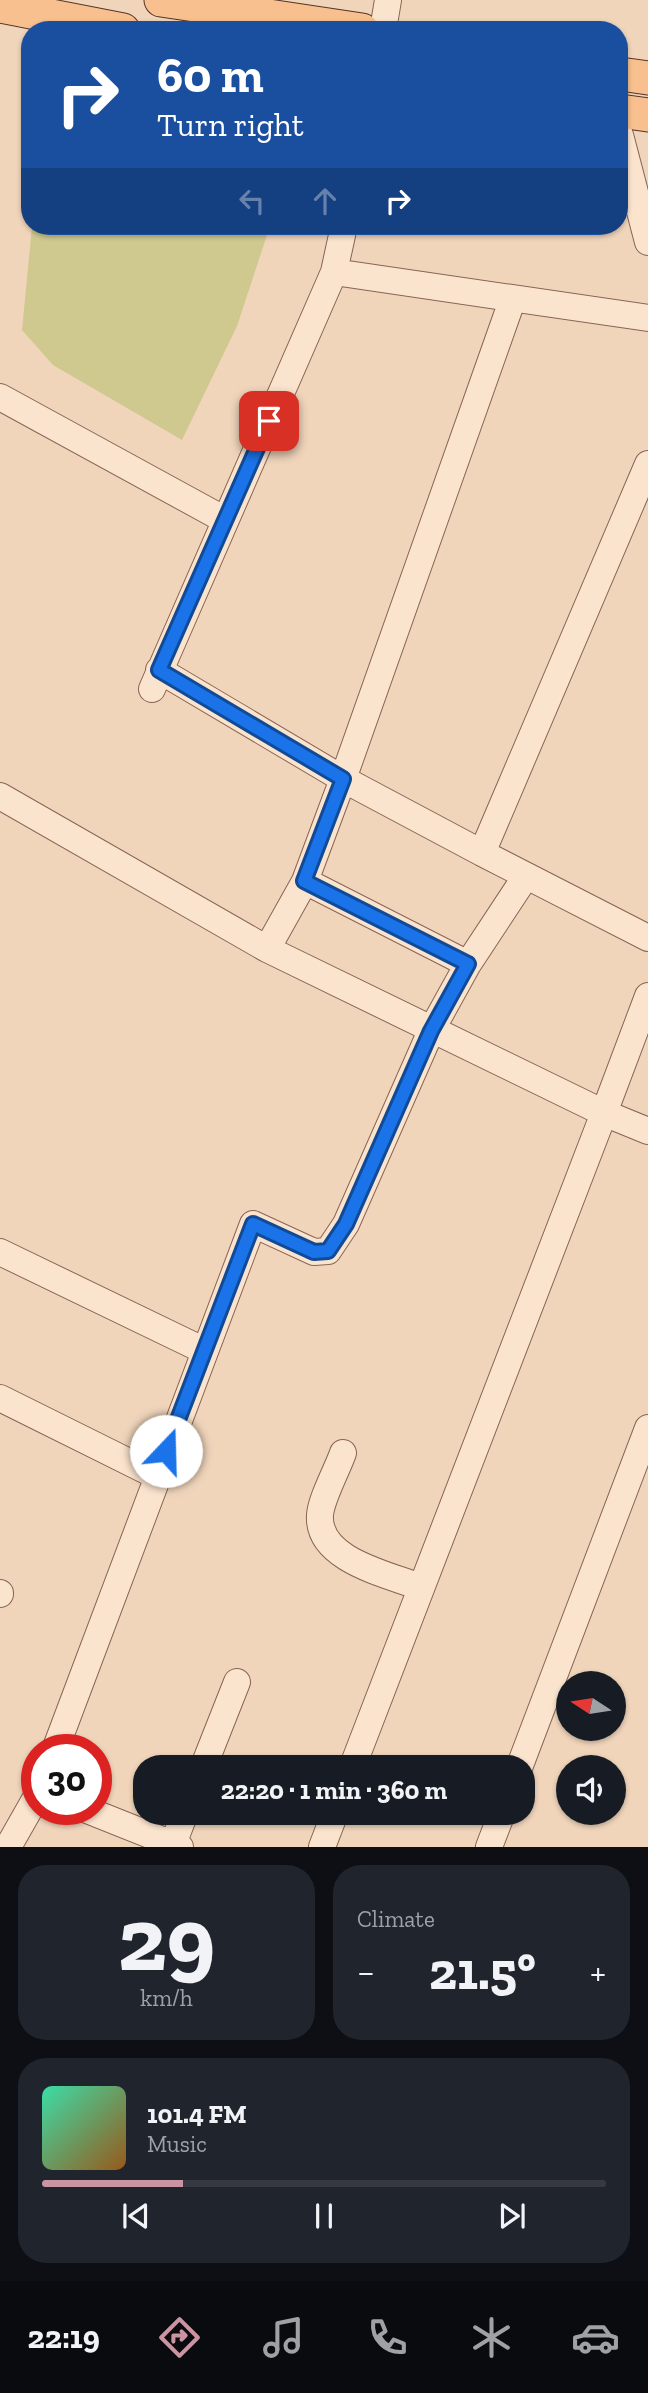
<!DOCTYPE html>
<html lang="en">
<head>
<meta charset="utf-8">
<style>
  :root { --surface:#171b24; --page:#20242c; --text:#f1f3f6; --muted:#9ea1a6; --line:#363941; --accent:#ca94a2 }
  body { margin:0; font-family:"Zilla Slab",serif; background:var(--page); color:var(--text); height:100vh; display:flex; flex-direction:column; font-size:26px; white-space:nowrap }
  * { box-sizing:border-box; margin:0 }
  p { font-size:23px; color:var(--muted) }
  .icon { flex:none; width:38px; height:38px; fill:none; stroke:currentColor; stroke-width:2; stroke-linecap:round; stroke-linejoin:round }
  .map { position:relative; height:1847px; overflow:hidden }
  .sheet { display:flex; flex-direction:column; gap:18px; padding:18px; background:#0d0f14; flex:1 }
  .sheet>* { flex:none }
  .hud { position:absolute; left:21px; top:21px; width:607px; height:214px; border-radius:28px; box-shadow:0 2px 5px #0004; background:#1a4fa0; color:#fff; overflow:hidden }
  .needle { width:46px; rotate:282deg }
  .tools { position:absolute; left:556px; top:1671px; display:grid; gap:14px }
  .tools a { display:grid; place-items:center; width:70px; height:70px; border-radius:50%; background:var(--surface); box-shadow:0 2px 5px #0004; font-size:35px }
  .speed { position:absolute; left:21px; top:1734px; display:flex; gap:14px; font-size:35px; font-weight:700; text-align:center }
  .speed>* { display:grid; place-content:center; width:91px; height:91px; border-radius:50%; background:var(--surface); box-shadow:0 2px 5px #0004; line-height:1 }
  .speed .limit { border:10px solid #d22; background:#fff; color:#111 }
  .pin { position:absolute; display:grid; place-items:center; width:60px; height:60px; color:#fff; margin:-30px; border-radius:14px; box-shadow:0 4px 10px #0006 }
  .me { position:absolute; width:77px; margin:-38px; rotate:21deg; stroke-linejoin:round; filter:drop-shadow(0 0 5px #0008) }
  .turn { display:flex; align-items:center; gap:24px; height:147px; padding:0 21px; font-size:32px }
  .turn .icon { width:91px; height:91px; stroke-width:2.5 }
  .turn b { display:block; font-size:49px; line-height:60px }
  .lanes { display:flex; align-items:center; height:66px; padding:0 21px; background:#0003; justify-content:center; gap:35px; direction:ltr }
  .lanes .off { opacity:.35 }
  .big { font-size:52px; font-weight:700; line-height:1.1 }
  .sheet .tile { flex:1; display:flex; flex-direction:column; justify-content:center; gap:10px; min-width:0; padding:0 24px; border-radius:28px; background:var(--page) }
  .sheet .dial { align-items:center; gap:0 }
  .dial b { font-size:91px; line-height:1 }
  .song { display:flex; align-items:center; gap:21px }
  .cover { width:84px; height:84px; border-radius:10px; background:linear-gradient(135deg,hsl(160 70% 55%),hsl(30 70% 35%)) }
  .played { height:7px; border-radius:4px; background:linear-gradient(90deg,var(--accent) 25%,var(--line) 25%) }
  .keys { display:flex; justify-content:space-around; direction:ltr }
  .heat { display:flex; justify-content:space-between; align-items:center; font-size:38px; direction:ltr }
  .sheet .tiles { flex:1; display:grid; gap:18px; grid-template-columns:1fr 1fr }
  .tile:last-child { grid-column:span 2 }
  .trip { position:absolute; left:133px; top:1755px; width:402px; height:70px; border-radius:28px; background:var(--surface); box-shadow:0 2px 5px #0004; font-weight:700; line-height:70px; text-align:center }
  .tabs { display:flex; height:112px; justify-content:space-around; align-items:center; background:#090b0e; color:var(--muted) }
  .tabs .icon { width:49px; height:49px }
  .tabs .active { color:var(--accent) }
  .tabs b { font-size:32px; color:var(--text) }
  .map>svg:first-child { display:block }
  .green { fill:#cfc88f }
  .lines { fill:none; stroke-linecap:round; stroke-linejoin:round }
  .minor-casing { stroke:#886454; stroke-width:28 }
  .major-casing { stroke:#553429; stroke-width:35 }
  .minor { stroke:#fbe4ce; stroke-width:26 }
  .major { stroke:#f8c08e; stroke-width:33 }
  .route-casing { stroke:#114b97; stroke-width:18 }
  .route { stroke:#1a73e8; stroke-width:12 }
</style>
</head>
<body>
<div class="map">
<svg width="648" height="1847" viewBox="0 0 648 1847">
  <rect width="100%" height="100%" fill="#f0d5bb"/>
  <path class="green" d="M32,226H270L237,326L182,440L53,365L22,330Z"/>
  <g class="lines">
    <defs>
      <path id="minor" d="M383,30L388,0
        M620,135L648,242
        M334,272L648,318
        M0,397L225,520
        M648,464L482,853L648,938
        M159,670L343,779L305,881L267,949
        M152,689L334,272L344,226
        M0,796L267,949L604,1113L648,996
        M482,853L343,779L513,298
        M305,881L468,964
        M0,1252L205,1351
        M0,1398L157,1476
        M343,1453C337,1470 321,1499 320,1515C317,1560 387,1574 420,1587
        M0,1593V1594
        M55,1750L253,1224L314,1252L328,1251L346,1224L431,1031L468,964L526,876
        M203,1768L237,1682
        M352,1768L604,1113L648,1131
        M519,1768L648,1428
        M87,1810L180,1847
        M173,1844L185,1813
        M8,1847L37,1796
        M322,1847L335,1813
        M489,1847L502,1813"/>
      <path id="major" d="M161,0L362,30
        M0,6L123,30
        M620,74L648,78
        M620,111L648,115"/>
    </defs>
    <use href="#minor" class="minor-casing"/>
    <use href="#major" class="major-casing"/>
    <use href="#minor" class="minor"/>
    <use href="#major" class="major"/>
  </g>
  <g class="lines">
    <defs>
      <path id="route" d="M166,1451L253,1224L314,1252L328,1251L346,1224L431,1031L468,964L304,881L343,779L159,670L269,421"/>
    </defs>
    <use href="#route" class="route-casing"/>
    <use href="#route" class="route"/>
  </g>
</svg>
<div class="tools">
<a><svg class="needle" viewBox="-14 -14 28 28"><path d="M0-13l5 13h-10z" fill="#e53935"/><path d="M0 13l5-13h-10z" fill="#9ea1a6"/></svg></a>
<a><svg class="icon" aria-label="sound" viewBox="0 0 24 24"><path d="M4 9h4l5-4v14l-5-4H4zM17 9q2 3 0 6"/></svg></a>
</div>
<div class="speed"><div class="limit">30</div></div>
<div class="pin" style="left:269px;top:421px;background:#d93025"><svg class="icon" aria-label="arrive" viewBox="0 0 24 24"><path d="M6 21V4h12l-3 4 3 4H6"/></svg></div>
<svg class="me" style="left:166px;top:1451px" viewBox="-20 -20 40 40"><circle r="19" fill="#fff"/><path d="M0-13L10 11 0 6-10 11z" fill="#1a73e8"/></svg>
<div class="trip">22:20 · 1 min · 360 m</div>
<div class="hud">
<div class="turn"><svg class="icon" aria-label="right" viewBox="0 0 24 24"><path d="M7 20v-9h11M14 6l5 5-5 5"/></svg><div><b>60 m</b>Turn right</div></div>
<div class="lanes"><svg class="icon off" aria-label="left" viewBox="0 0 24 24"><path d="M17 20v-9H6M10 6l-5 5 5 5"/></svg><svg class="icon off" aria-label="ahead" viewBox="0 0 24 24"><path d="M12 20V5M6 11l6-6 6 6"/></svg><svg class="icon" aria-label="right" viewBox="0 0 24 24"><path d="M7 20v-9h11M14 6l5 5-5 5"/></svg></div>
</div>
</div>
<section class="sheet">
<div class="tiles">
<div class="tile dial"><b>29</b><p>km/h</p></div>
<div class="tile"><p>Climate</p>
<div class="heat"><a>−</a><b class="big">21.5°</b><a>+</a></div>
</div>
<div class="tile">
<div class="song"><i class="cover"></i><div><b>101.4 FM</b><p>Music</p></div></div>
<div class="played"></div>
<div class="keys"><svg class="icon" aria-label="previous" viewBox="0 0 24 24"><path d="M18 5L8 12l10 7zM5 5v14"/></svg><svg class="icon" aria-label="pause" viewBox="0 0 24 24"><path d="M8 5v14M16 5v14"/></svg><svg class="icon" aria-label="next" viewBox="0 0 24 24"><path d="M6 5l10 7-10 7zM19 5v14"/></svg></div>
</div>
</div>
</section>
<nav class="tabs">
<b>22:19</b>
<svg class="icon active" aria-label="directions" viewBox="0 0 24 24"><path d="M12 3l9 9-9 9-9-9zM9 14v-3h6M13 9l2 2-2 2"/></svg>
<svg class="icon" aria-label="music" viewBox="0 0 24 24"><path d="M9 18V5l10-2v13"/><circle cx="6" cy="18" r="3"/><circle cx="16" cy="16" r="3"/></svg>
<svg class="icon" aria-label="phone" viewBox="0 0 24 24"><path d="M5 4h4l2 5-3 2q2 4 5 5l2-3 5 2v4C11 20 4 13 5 4z"/></svg>
<svg class="icon" aria-label="climate" viewBox="0 0 24 24"><path d="M12 3v18M4 7l16 10M4 17L20 7"/></svg>
<svg class="icon" aria-label="car" viewBox="0 0 24 24"><path d="M5 17H2v-5l4-1 3-4h7l3 4 3 1v5h-3M9 17h6M6 11h13"/><circle cx="7" cy="17" r="2"/><circle cx="17" cy="17" r="2"/></svg>
</nav>
</body>
</html>
